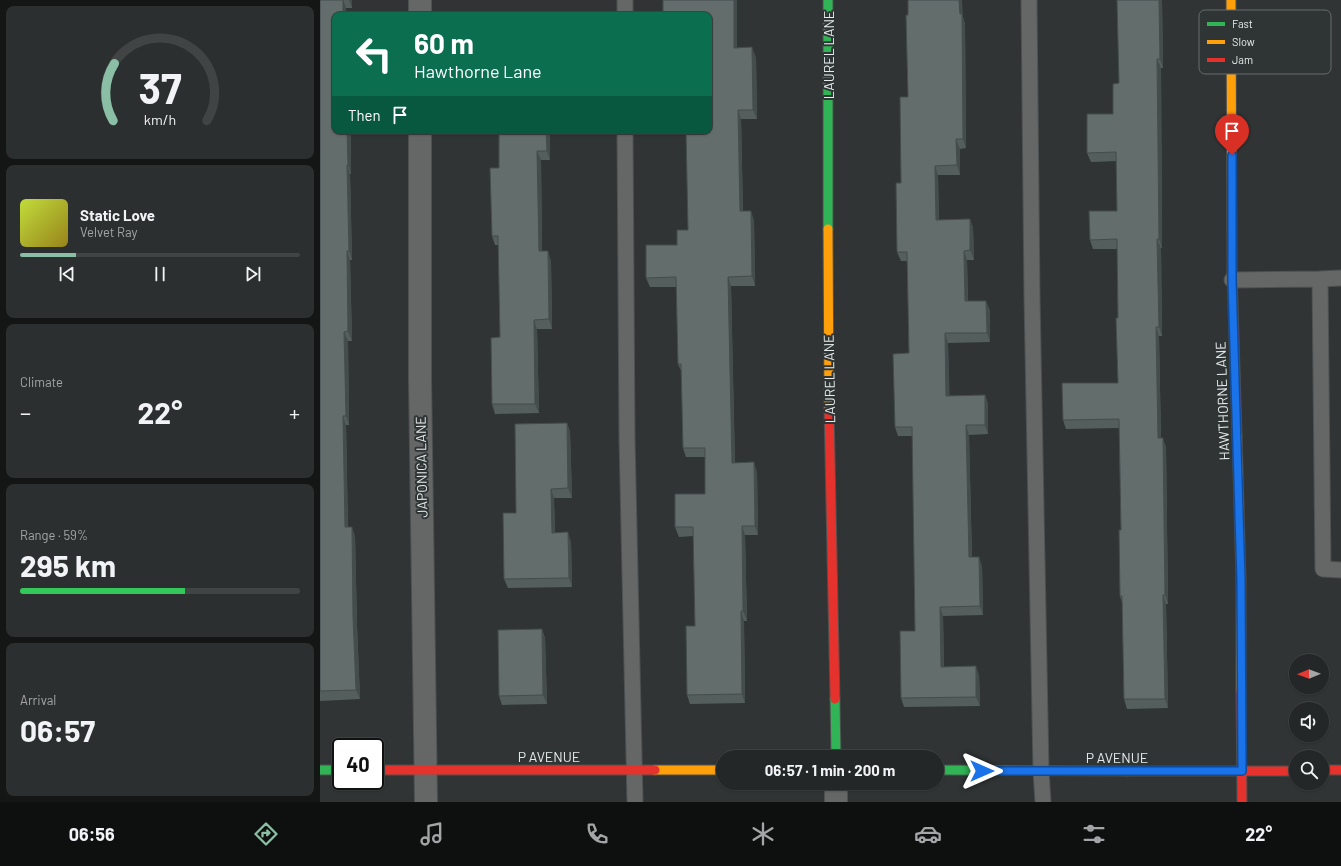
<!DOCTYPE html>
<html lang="en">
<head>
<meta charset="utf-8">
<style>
  :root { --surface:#242727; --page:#2c2f2f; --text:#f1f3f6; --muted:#a3a5a7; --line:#414444; --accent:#8abfa5 }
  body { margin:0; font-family:Barlow,sans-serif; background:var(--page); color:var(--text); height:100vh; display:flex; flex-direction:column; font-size:15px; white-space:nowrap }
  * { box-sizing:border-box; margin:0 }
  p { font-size:13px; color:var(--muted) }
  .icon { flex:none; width:22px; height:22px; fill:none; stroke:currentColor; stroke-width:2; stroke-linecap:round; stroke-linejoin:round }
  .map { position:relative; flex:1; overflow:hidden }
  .sheet { display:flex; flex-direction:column; gap:6px; padding:6px; background:#141515; width:320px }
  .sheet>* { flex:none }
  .top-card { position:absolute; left:12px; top:12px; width:380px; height:122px; border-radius:8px; box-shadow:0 1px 3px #0004,0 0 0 1px var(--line); background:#0b6e4f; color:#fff; overflow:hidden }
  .needle { width:26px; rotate:269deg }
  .buttons { position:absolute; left:969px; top:654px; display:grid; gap:8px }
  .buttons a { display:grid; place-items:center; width:40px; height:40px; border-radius:50%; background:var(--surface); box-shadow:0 1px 3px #0004,0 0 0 1px var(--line); font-size:20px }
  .speed { position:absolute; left:12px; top:738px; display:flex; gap:8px; font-size:20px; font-weight:700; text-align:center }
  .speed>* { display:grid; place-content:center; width:52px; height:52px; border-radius:50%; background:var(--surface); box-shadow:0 1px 3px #0004,0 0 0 1px var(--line); line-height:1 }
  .speed .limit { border:2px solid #111; border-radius:6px; background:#fff; color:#111 }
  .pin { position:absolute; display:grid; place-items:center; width:34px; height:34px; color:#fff; margin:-41px -17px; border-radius:50% 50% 50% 0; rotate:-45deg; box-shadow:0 0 4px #0007 }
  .pin .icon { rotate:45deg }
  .me { position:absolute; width:44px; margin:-22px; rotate:90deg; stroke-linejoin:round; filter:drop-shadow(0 0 3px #0008) }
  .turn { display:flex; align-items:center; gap:14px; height:84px; padding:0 16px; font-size:18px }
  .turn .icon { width:52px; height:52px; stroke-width:2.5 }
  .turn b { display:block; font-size:28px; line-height:34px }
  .then { display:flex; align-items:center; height:38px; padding:0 16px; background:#0003; gap:8px; font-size:15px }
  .big { font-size:30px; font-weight:700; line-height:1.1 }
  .sheet .tile { flex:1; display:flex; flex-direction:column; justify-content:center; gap:6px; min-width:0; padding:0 14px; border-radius:8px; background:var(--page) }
  .sheet .dial { align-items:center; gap:0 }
  .dial svg { height:104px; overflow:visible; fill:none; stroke:var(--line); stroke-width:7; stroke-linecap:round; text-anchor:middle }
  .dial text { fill:var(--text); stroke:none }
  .song { display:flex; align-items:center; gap:12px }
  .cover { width:48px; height:48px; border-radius:6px; background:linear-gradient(135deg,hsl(70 70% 55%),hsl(50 70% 35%)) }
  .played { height:4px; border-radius:2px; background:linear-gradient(90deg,var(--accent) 20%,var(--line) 20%) }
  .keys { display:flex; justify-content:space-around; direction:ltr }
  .heat { display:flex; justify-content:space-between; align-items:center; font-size:22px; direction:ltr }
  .charge { height:6px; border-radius:3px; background:linear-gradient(90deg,#34c759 59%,var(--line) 0) }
  .trip { position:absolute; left:396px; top:750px; width:228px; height:40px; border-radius:20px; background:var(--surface); box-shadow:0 1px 3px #0004,0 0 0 1px var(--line); font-weight:700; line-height:40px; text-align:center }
  .tab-bar { display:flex; height:64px; justify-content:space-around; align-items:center; background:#0e1010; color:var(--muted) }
  .tab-bar .icon { width:28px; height:28px }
  .tab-bar .selected { color:var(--accent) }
  .tab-bar b { font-size:18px; color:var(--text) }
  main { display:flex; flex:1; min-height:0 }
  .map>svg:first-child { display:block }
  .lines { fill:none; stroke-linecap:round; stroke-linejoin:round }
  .lane-casing { stroke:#4e5151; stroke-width:17 }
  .street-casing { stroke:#4e5151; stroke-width:24 }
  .fast-casing { stroke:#4e5151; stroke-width:11 }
  .slow-casing { stroke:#4e5151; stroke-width:11 }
  .jam-casing { stroke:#4e5151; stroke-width:11 }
  .lane { stroke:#656767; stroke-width:15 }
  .street { stroke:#656767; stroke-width:22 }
  .fast { stroke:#30b455; stroke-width:9 }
  .slow { stroke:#ff9f0a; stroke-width:9 }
  .jam { stroke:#e5322d; stroke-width:9 }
  .wall { fill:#545e5d }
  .shaded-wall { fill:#454c4c }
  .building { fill:#626d6c; stroke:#454c4c }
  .route-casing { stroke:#114b97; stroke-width:10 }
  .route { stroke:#1a73e8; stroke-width:7 }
  .labels { text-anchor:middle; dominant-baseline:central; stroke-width:4; stroke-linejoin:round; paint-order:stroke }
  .street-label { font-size:14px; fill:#e7eaea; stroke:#2f3535 }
  .key { fill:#2f3535; stroke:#666b6b; stroke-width:1 }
  .key-label { font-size:11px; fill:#e7eaea }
</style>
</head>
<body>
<main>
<section class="sheet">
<div class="tile dial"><svg viewBox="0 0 100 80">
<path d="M14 69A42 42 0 1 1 86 69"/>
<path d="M14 69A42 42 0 0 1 15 25" stroke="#8abfa5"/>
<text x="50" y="56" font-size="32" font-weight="700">37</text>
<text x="50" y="72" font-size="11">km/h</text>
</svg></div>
<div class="tile">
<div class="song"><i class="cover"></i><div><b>Static Love</b><p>Velvet Ray</p></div></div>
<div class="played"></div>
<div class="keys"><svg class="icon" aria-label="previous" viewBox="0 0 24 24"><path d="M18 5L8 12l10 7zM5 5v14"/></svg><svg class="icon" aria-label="pause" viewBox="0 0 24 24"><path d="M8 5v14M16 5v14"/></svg><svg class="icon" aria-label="next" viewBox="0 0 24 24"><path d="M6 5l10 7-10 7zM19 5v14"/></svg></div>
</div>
<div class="tile"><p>Climate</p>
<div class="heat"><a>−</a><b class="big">22°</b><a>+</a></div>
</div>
<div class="tile"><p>Range · 59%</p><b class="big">295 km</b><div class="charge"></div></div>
<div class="tile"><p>Arrival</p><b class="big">06:57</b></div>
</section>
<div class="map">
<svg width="1021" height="802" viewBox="0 0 1021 802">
  <rect width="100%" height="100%" fill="#303434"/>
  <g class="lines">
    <defs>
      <path id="lane" d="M305,0V15
        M709,0L712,297L721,771L723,802
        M305,131L307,438L315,802
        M1000,279L1021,278
        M912,280L1000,279L1003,569L1021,570"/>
      <path id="street" d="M100,15V0
        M100,131V378L106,802
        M516,783V802"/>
      <path id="fast" d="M508,0V229
        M515,699L516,757
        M0,770H21
        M617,770L807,771"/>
      <path id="slow" d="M911,0L912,272
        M508,229L509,409
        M917,435L921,580V690
        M335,770H403"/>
      <path id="jam" d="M912,272L917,435
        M509,409L515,699
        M921,690L922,802
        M55,770H335
        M1002,770H1021
        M807,771H976"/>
    </defs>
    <use href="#lane" class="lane-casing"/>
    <use href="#street" class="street-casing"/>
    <use href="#fast" class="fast-casing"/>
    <use href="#slow" class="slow-casing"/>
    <use href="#jam" class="jam-casing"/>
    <use href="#lane" class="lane"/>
    <use href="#street" class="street"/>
    <use href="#fast" class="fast"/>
    <use href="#slow" class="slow"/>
    <use href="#jam" class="jam"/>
  </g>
  <path class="wall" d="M0,0H32V8H26V15H15L31,131V174H30L32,260H30L32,341H28L29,425H26L28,527L35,536L37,625L40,699L0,701Z
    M343,0H417V48L436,57L437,119H421L423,211L434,220L435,286H411L415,463L437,472L438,535H425L427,621H424L425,703L370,704L367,695L375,626L373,536L359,537L355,527L385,494V457H366L363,448L362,373L358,364L357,287H330L326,278L357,245L368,230L389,131Z
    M797,0H842L843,68H841L842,248H841L842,336H839L841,438L846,447L848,604H846L848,708L807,709L804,699L802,603L800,596L801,530L799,428L746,429L743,420L798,383V318L797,249H773L770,240L797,211V161L771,162L767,153L793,114L799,83Z
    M643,17L645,24L646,148L640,149V175H618L619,220L650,219L653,228L654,260H647L648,301L670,310V342L628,343L629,396L665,395L668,404V434L649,435L652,557L662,566L663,615L623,616L624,667L659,675L660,706L584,707L581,698L595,631L593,436H578L575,427L589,353L587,261H581L577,252L581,183L588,97Z
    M179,131H230V160H221L222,251L231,261L232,329H217L219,413L175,414L172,404L180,337L179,245H175L172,236L179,168Z
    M247,423L250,432L252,498H234L235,533L251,542L252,587L188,588L184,579L196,513Z
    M222,629L225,638L227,704L182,705L179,696Z"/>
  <path class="shaded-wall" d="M23,0L26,8V15H23Z
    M29,0H32V8Z
    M414,0H417V57L414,48Z
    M639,0H642L643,17L645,24L646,148L643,139Z
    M839,0H842L843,68L840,59Z
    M432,47L436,57L437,119L433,110Z
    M837,59L841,68L842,248L839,239Z
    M418,110L421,119L423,220L420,211Z
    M27,131H31V174L28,165Z
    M226,131H230V160L227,151Z
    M636,139L640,149V175L637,165Z
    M217,151L221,160L222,261L219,251Z
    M27,165L30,174L32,260L29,251Z
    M615,166L618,175L619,229L616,220Z
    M431,211L434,220L435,286L432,276Z
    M650,219L653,228L654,260L650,250Z
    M837,239L841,248L842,336L839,327Z
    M27,251L30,260L32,341L28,331Z
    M228,251L231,261L232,329L229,319Z
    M644,251L647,260L648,310L645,301Z
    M408,277L411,286L415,472L412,463Z
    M666,301L670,310V342L667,333Z
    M214,320L217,329L219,413L215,404Z
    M836,327L839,336L841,447L838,438Z
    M24,332L28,341L29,425L26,416Z
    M625,333L628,343L630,405L626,396Z
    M665,395L668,404V434L665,425Z
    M23,416L26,425L28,537L25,527Z
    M247,423L250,432L252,498L248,488Z
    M646,425L649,435L652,566L649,557Z
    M843,438L846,447L848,604L845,595Z
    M434,462L437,472L438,535L435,526Z
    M231,489L234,498L235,542L232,533Z
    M422,526L425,535L427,621L423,611Z
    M32,527L35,536L37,625L40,699L36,690L33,616Z
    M248,532L251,542L252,587L249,578Z
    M659,557L662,566L663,615L660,606Z
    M843,595L846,604L848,708L845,699Z
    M620,607L623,616L624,676L621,667Z
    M421,611L424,621L425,703L422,694Z
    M222,629L225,638L227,704L223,695Z
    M656,666L659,675L660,706L656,697Z"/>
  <path class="building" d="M0,0H23V15H15V131H27L28,165H27L29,251H27L28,331L24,332L26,416H23L25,527H32L33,616L36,690L0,691Z
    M343,0H414V48L432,47L433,110H418L420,211H431L432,276L408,277L412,463L434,462L435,526H422L423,611H421L422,694L367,695L366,626H375L373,527H355V494H385V448H363L361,364H358L356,277L326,278V245H357V230H368L366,131H389V15H343Z
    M588,0H639L640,14H642L643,139H636L637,165L615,166L616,220L650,219V250L644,251L645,301H666L667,333H625L626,396L665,395V425H646L649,557H659L660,606L620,607L621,667L656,666V697L581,698L580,631H595L592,427H575L573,354L589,353L587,252H577L576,183H581L580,97H588L586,15H588Z
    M797,0H839L840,59H837L839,239H837L839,327H836L838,438H843L845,595H843L845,699H804L802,596H800L799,530H801L799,419L743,420L742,383H798L796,318H798L797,239L770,240L769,211H797L796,152L767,153V114H793V84L799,83Z
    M179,131H226L227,151H217L219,251H228L229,319L214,320L215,404H172L171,338L180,337L178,236H172L170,168H179Z
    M247,423L248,488L231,489L232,533L248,532L249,578L184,579L183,513H196L195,424Z
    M222,629L223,695L179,696L178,630Z"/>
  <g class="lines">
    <defs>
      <path id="route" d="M662,771H922L921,580L912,280V155"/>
    </defs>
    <use href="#route" class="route-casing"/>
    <use href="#route" class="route"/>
  </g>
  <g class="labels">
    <g class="street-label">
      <text transform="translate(508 55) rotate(-90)">LAUREL LANE</text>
      <text transform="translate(509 379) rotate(-91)">LAUREL LANE</text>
      <text transform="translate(902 401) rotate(-92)">HAWTHORNE LANE</text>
      <text transform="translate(101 467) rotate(-91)">JAPONICA LANE</text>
      <text x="229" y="756">P AVENUE</text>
      <text x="797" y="757">P AVENUE</text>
    </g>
  </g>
  <rect x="879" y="10" width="132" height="64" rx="6" class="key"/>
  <rect x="887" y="22" width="18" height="4" fill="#30b455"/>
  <rect x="887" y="40" width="18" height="4" fill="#ff9f0a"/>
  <rect x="887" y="58" width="18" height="4" fill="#e5322d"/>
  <g class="key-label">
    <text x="912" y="28">Fast</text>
    <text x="912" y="46">Slow</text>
    <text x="912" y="64">Jam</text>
  </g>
</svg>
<div class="buttons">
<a><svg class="needle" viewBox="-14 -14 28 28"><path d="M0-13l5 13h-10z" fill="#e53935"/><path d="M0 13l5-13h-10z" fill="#a3a5a7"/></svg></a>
<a><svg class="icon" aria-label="sound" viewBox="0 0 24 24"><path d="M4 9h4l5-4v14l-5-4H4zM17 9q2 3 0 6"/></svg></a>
<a><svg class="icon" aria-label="search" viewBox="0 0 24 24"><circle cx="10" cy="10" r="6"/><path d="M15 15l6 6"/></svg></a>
</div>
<div class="speed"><div class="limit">40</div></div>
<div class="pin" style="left:912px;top:155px;background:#d93025"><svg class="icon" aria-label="arrive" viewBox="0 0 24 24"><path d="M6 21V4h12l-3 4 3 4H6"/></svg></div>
<svg class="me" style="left:662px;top:771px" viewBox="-20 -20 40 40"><path d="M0-17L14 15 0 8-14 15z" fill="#1a73e8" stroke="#fff" stroke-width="4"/></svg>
<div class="trip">06:57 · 1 min · 200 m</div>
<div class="top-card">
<div class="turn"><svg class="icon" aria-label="left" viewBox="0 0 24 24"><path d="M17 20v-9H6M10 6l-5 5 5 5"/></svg><div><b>60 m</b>Hawthorne Lane</div></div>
<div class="then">Then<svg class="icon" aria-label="arrive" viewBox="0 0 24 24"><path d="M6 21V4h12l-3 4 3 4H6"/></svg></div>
</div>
</div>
</main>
<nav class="tab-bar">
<b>06:56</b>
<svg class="icon selected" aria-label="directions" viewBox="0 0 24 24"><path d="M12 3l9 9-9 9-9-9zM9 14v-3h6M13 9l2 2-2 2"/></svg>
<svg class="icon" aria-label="music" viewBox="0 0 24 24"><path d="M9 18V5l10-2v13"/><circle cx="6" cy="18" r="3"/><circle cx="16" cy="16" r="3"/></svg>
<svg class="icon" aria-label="phone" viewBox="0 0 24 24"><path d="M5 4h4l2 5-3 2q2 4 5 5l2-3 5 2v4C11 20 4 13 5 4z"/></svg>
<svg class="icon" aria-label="climate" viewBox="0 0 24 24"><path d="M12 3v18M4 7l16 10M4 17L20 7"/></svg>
<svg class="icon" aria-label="car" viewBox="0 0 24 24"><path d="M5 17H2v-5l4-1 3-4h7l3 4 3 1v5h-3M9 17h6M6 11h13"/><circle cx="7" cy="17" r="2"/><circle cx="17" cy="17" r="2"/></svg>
<svg class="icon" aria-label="filters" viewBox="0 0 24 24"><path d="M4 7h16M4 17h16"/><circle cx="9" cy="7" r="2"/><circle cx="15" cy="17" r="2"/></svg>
<b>22°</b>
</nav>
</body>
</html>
